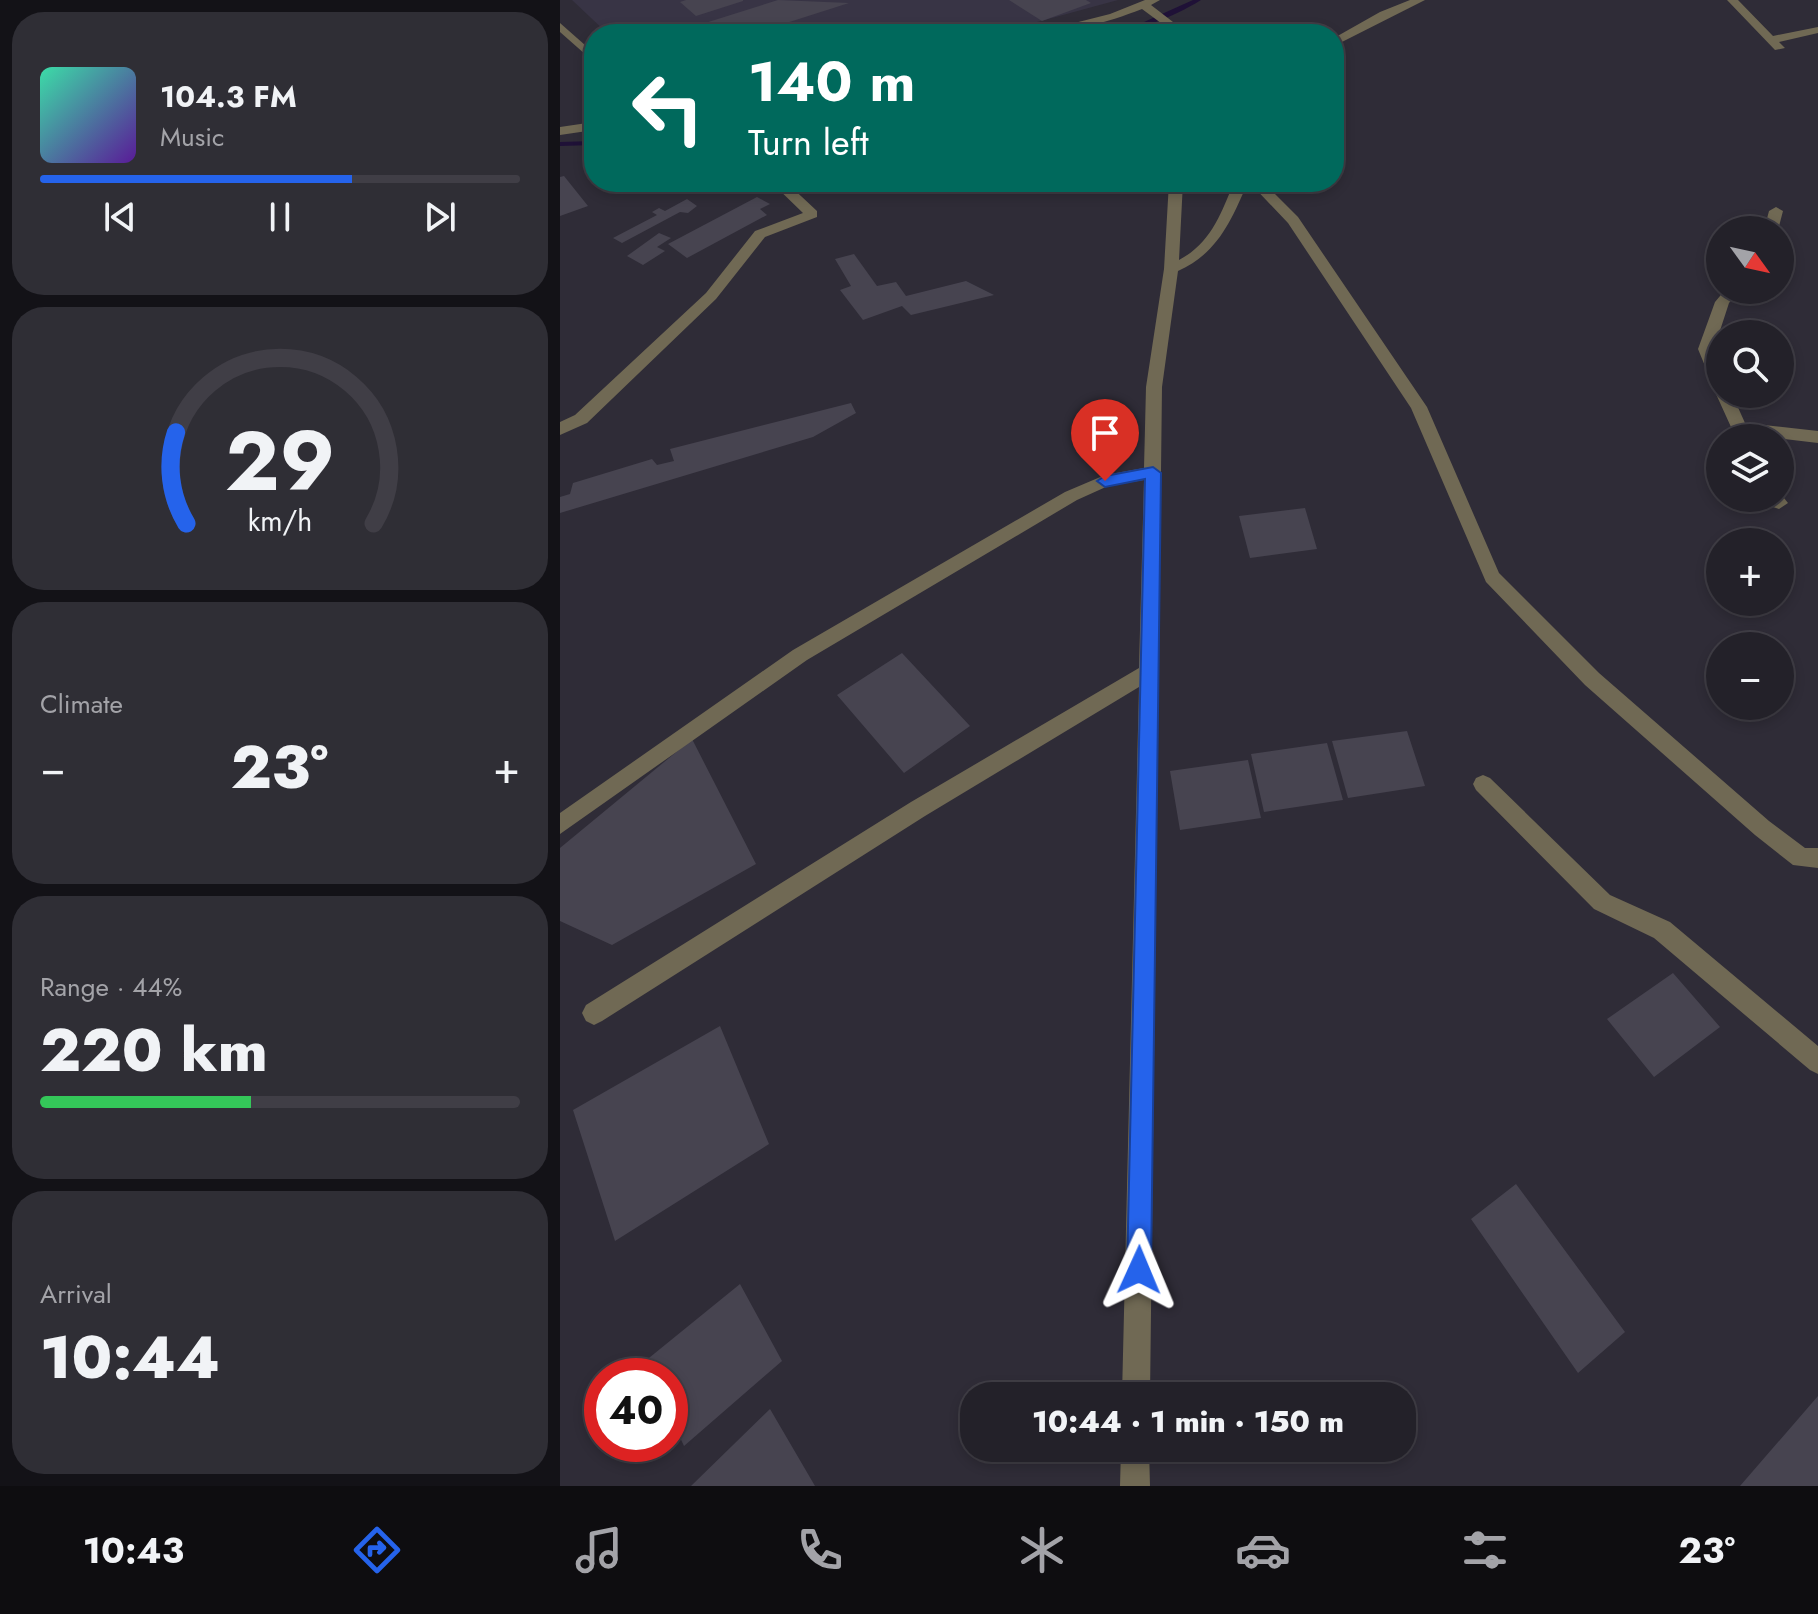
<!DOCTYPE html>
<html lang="en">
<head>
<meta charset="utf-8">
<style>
  :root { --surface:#232129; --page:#2f2e35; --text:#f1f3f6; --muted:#a3a3a8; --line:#403e46; --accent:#2563eb }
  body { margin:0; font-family:Jost,sans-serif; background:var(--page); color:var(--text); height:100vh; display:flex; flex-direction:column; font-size:30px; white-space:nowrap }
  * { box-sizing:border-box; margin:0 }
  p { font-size:26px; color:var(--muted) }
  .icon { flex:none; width:44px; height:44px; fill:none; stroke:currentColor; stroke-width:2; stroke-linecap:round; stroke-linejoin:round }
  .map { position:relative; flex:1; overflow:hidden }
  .panel { display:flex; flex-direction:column; gap:12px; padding:12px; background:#131217; width:560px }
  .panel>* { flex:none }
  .hud { position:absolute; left:24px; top:24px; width:760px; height:168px; border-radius:32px; box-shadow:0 4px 12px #0003,0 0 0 2px var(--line); background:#00695c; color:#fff; overflow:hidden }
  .needle { width:52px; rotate:123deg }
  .tools { position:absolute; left:1146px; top:216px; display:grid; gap:16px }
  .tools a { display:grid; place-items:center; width:88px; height:88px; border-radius:50%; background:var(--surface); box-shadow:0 4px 12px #0003,0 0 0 2px var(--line); font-size:40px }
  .speed { position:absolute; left:24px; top:1358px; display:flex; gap:16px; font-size:40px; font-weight:700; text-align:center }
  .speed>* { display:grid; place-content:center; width:104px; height:104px; border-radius:50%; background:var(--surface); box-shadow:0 4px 12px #0003,0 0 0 2px var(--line); line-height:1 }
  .speed .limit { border:12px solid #d22; background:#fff; color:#111 }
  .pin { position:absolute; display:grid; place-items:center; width:68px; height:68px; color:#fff; margin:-82px -34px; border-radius:50% 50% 50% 0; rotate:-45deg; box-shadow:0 0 8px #0007 }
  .pin .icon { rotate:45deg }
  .me { position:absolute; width:88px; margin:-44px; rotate:1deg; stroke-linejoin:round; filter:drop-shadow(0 0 6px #0008) }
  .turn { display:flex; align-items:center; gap:28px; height:168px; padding:0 32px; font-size:36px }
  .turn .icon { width:104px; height:104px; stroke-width:2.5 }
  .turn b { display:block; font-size:56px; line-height:68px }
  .big { font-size:60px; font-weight:800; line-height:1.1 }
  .panel .tile { flex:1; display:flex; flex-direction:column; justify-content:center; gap:12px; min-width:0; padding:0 28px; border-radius:32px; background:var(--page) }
  .panel .dial { align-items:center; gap:0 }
  .dial svg { height:208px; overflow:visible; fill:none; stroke:var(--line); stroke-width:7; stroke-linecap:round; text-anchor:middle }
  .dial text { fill:var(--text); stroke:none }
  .song { display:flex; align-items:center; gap:24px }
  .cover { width:96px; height:96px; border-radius:12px; background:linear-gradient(135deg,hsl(160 70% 55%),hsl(270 70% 35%)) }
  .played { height:8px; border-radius:4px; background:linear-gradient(90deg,var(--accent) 65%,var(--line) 65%) }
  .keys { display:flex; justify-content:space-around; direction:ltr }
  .heat { display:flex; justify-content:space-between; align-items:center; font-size:44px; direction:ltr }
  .charge { height:12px; border-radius:6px; background:linear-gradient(90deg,#34c759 44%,var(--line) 0) }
  .trip { position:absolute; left:400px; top:1382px; width:456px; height:80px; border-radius:32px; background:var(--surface); box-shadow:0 4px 12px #0003,0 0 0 2px var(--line); font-weight:800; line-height:80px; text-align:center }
  .dock { display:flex; height:128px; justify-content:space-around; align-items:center; background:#0e0d10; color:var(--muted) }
  .dock .icon { width:56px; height:56px }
  .dock .selected { color:var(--accent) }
  .dock b { font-size:36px; color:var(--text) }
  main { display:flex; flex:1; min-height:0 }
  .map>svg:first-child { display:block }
  .built { fill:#383445 }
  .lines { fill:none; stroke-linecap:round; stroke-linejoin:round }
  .stream { fill:#1f1137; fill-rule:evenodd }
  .building { fill:#474450 }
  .minor { fill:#706954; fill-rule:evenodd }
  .route { fill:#2563eb; stroke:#184099; stroke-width:2 }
</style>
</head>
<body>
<main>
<section class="panel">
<div class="tile">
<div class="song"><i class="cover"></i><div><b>104.3 FM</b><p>Music</p></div></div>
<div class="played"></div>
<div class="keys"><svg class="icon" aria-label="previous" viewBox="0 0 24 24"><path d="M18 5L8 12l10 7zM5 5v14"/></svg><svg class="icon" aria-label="pause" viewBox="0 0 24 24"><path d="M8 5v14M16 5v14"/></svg><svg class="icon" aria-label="next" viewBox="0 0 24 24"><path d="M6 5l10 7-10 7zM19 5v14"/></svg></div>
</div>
<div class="tile dial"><svg viewBox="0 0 100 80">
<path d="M14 69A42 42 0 1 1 86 69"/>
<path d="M14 69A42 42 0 0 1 10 34" stroke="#2563eb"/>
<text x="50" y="56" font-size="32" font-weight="700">29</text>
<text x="50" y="72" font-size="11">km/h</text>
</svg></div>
<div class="tile"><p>Climate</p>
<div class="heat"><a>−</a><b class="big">23°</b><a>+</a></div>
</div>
<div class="tile"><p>Range · 44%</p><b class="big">220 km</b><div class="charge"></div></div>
<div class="tile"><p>Arrival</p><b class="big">10:44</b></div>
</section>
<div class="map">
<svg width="1258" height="1486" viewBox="0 0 1258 1486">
  <rect width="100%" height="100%" fill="#2f2c37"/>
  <path class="built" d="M12,0H558L433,34H48Z"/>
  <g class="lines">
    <path class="stream" d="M633,0H641C614,17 571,34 539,34L584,22Z
      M34,141V145L0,146V142Z"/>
  </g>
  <path class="building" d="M126,0H183V1L136,16L120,2Z
    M218,0L289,3L192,34H154L142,24Z
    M449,0H526L531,3L482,21Z
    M4,176L28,206L0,216V177Z
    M197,197L210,204L200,209L207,215L127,258L108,244Z
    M127,199L137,206L128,213L120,212L62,243L53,238L97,215L92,212L99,208L105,211Z
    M99,233L111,238L97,247L105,251L83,265L67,256Z
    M294,254L317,286L336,282L346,296L406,281L434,295L351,315L342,306L303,320L280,290L291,286L275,259Z
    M291,403L296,413L253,437L0,513V497L10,494L13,483L92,459L97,465L114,461L110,449Z
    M745,508L757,549L690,558L679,516Z
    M342,653L410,726L344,773L277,695Z
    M847,731L865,786L788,798L772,741Z
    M132,739L196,864L52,945L0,921V848Z
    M767,743L783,800L704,812L691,754Z
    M688,760L701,818L620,830L610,771Z
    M1113,973L1160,1027L1094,1077L1047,1019Z
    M160,1026L209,1144L55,1241L13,1110Z
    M956,1184L1065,1332L1018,1373L911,1219Z
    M180,1284L222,1361L124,1446L110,1416V1376H91L84,1362Z
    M1258,1396V1486H1180Z
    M210,1409L255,1486H131Z"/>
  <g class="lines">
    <path class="minor" d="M585,0H600L591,5L613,22L621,34H609L605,26L582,9C548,22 509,34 471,34L550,14Z
      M850,0H865L774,46V38L820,12Z
      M1167,0H1178L1213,36L1258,27V33L1219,42L1225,48L1215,50Z
      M0,23L34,53V62L0,32Z
      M34,122V130L0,135V127Z
      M211,182H226L257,211V217L205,237L156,299L27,423L0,435V422L15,415L146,293L195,231L243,213Z
      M609,182H623L619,260C651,243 661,214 674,182H688C671,221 658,253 618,271L602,387L590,1396H562L579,687L365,816L42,1021L34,1025L26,1021L22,1013L26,1005L351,802L579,668L584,480L548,486L517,500L247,660L0,834V813L233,650L505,492L545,475L584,468L586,387L604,269Z
      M689,182H703L738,217L867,407L939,573L1039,673L1209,821L1245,848H1258V868L1233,865L1195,835L1025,685L926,582L851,408L728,223Z
      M1216,207L1223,211L1218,230H1204L1209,211Z
      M1165,290H1180L1169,303L1154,349L1160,364V388L1152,383L1138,349L1155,302Z
      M1158,390L1160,394H1172L1185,423L1258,431V443L1191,435L1192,438H1176L1156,394Z
      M1220,493L1228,503L1219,509L1213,507L1208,498H1220Z
      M923,775L930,778L1050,895L1110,922L1258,1046V1074L1250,1070L1094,938L1034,909L916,790L913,784L916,778Z
      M561,1448H589L590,1486H560Z"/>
  </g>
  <path class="route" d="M593,467L601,473L591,1270L587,1279L579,1282L570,1279L567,1270L585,479L545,487L537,481L545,476Z"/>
</svg>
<div class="tools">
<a><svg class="needle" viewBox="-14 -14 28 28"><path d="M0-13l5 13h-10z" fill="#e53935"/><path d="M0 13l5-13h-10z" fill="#a3a3a8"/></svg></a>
<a><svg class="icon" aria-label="search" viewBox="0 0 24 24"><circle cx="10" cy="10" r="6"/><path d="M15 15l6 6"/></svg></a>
<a><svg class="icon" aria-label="layers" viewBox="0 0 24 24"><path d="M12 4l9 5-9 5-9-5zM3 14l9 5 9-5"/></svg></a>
<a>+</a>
<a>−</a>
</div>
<div class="speed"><div class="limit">40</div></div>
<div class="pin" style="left:545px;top:481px;background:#d93025"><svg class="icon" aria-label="arrive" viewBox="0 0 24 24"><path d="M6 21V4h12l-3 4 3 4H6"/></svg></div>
<svg class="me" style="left:579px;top:1270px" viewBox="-20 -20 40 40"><path d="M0-17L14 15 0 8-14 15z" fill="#2563eb" stroke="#fff" stroke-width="4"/></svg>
<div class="trip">10:44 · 1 min · 150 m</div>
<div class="hud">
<div class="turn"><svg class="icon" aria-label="left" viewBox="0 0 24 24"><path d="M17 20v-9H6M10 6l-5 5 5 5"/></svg><div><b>140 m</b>Turn left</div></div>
</div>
</div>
</main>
<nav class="dock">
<b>10:43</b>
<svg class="icon selected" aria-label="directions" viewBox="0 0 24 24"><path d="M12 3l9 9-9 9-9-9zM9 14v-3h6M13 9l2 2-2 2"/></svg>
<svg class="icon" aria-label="music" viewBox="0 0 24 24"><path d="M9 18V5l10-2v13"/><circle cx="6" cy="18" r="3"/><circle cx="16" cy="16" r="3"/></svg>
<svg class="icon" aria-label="phone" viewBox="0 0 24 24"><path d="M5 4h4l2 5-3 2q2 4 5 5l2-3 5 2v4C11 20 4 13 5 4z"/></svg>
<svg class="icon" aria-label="climate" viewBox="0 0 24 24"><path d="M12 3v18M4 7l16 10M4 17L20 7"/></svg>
<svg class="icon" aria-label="car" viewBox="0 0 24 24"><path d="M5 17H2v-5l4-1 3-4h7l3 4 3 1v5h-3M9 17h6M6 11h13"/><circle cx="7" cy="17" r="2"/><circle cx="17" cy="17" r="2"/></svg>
<svg class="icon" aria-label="filters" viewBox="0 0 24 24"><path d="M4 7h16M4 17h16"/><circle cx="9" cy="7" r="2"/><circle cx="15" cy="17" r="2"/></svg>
<b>23°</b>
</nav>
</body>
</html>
